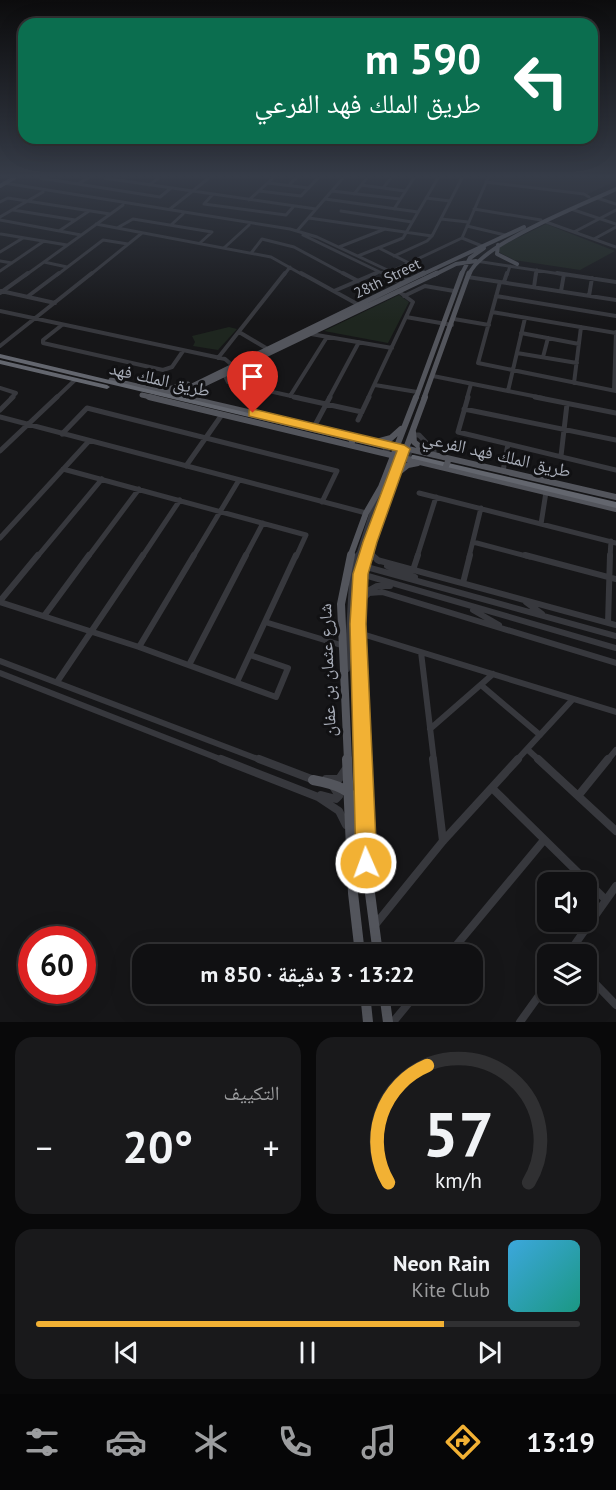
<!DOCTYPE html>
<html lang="ar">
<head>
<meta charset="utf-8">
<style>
  :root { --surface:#101012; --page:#19191b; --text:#f1f3f6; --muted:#9c9d9f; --line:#303032; --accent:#f2b134 }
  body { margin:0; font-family:"PT Sans","Noto Naskh Arabic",sans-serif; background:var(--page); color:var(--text); direction:rtl; height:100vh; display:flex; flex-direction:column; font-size:22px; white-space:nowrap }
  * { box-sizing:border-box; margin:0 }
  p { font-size:20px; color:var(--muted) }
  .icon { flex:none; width:33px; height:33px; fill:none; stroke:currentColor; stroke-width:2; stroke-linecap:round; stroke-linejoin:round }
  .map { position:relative; height:1022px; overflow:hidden; direction:ltr }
  .side { display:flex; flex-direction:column; gap:15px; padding:15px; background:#09090a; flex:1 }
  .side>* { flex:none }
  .guide { position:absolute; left:18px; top:18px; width:580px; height:126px; border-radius:18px; box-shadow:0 6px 24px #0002,0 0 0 2px var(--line); direction:rtl; background:#0b6e4f; color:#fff; overflow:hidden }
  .tools { position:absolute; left:537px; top:872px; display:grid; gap:12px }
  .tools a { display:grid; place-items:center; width:60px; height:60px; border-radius:12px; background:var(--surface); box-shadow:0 6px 24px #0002,0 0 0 2px var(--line); font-size:30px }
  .speed { position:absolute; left:18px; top:926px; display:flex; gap:12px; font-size:30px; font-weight:700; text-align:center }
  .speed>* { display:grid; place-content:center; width:78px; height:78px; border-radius:50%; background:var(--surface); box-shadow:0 6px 24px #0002,0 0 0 2px var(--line); line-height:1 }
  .speed .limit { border:9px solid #d22; background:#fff; color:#111 }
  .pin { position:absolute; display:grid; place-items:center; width:51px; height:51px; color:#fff; margin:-62px -26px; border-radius:50% 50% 50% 0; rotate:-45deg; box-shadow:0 0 6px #0007 }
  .pin .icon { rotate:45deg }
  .me { position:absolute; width:66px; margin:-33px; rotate:358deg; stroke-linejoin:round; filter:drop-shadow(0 0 4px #0008) }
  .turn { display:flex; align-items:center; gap:21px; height:126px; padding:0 18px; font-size:27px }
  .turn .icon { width:78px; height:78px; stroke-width:2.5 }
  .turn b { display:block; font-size:42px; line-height:51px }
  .big { font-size:45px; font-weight:700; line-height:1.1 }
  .side .card { flex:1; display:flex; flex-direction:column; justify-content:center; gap:9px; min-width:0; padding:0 21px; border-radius:18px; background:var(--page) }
  .side .dial { align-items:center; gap:0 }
  .dial svg { height:156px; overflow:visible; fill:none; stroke:var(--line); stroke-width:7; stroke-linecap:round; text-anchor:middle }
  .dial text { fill:var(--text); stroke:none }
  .song { display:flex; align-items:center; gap:18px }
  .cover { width:72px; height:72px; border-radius:9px; background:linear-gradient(135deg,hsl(200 70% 55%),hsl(170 70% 35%)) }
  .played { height:6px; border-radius:3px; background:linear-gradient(90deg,var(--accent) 75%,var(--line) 75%) }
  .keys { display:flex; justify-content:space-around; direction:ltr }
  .heat { display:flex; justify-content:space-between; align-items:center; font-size:33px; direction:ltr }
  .side .tiles { flex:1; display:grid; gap:15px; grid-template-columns:1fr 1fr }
  .card:last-child { grid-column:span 2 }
  .trip { position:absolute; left:132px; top:944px; width:351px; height:60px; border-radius:18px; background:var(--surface); box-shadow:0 6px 24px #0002,0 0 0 2px var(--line); font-weight:700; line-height:60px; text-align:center; direction:rtl }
  .menu { display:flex; height:96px; justify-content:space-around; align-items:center; background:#060607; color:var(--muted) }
  .menu .icon { width:42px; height:42px }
  .menu .active { color:var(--accent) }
  .menu b { font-size:27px; color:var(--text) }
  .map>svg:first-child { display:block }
  .built { fill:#222225 }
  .green { fill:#1e261f }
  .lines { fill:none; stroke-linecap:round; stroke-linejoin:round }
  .highway-tunnel { stroke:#333438; stroke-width:7; stroke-dasharray:7 4; stroke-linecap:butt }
  .minor-far4 { stroke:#37383d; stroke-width:3 }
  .minor-far3 { stroke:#37383d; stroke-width:4 }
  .minor-far2 { stroke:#37383d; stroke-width:5 }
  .minor-far1 { stroke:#37383d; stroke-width:6 }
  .minor { stroke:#37383d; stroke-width:8 }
  .major-far4 { stroke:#53555c; stroke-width:4 }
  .major-far3 { stroke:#53555c; stroke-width:5 }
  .major-far2 { stroke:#53555c; stroke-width:6 }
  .major-far1 { stroke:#53555c; stroke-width:8 }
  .major { stroke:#53555c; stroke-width:10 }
  .highway { fill:#63666e; fill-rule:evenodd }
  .major-bridge { stroke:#53555c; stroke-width:6 }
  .route { fill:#f2b134; stroke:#9d7322; stroke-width:1.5 }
  .labels { text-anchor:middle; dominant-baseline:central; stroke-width:6; stroke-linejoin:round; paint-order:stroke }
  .far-street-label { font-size:15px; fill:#a8adb8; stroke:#111113 }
  .street-label { font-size:18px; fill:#a8adb8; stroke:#111113 }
</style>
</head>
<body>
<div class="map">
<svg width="616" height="1022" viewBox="0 0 616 1022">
  <rect width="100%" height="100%" fill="#161618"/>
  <path class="built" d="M492,178H616V181L588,194L490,182Z"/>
  <path class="green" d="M546,224L615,251L580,270L514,260L499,252V247Z
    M399,295L409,302L388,343L324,331Z
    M229,327L237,329L218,350L193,346L195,342L192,336Z"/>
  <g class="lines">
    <path class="highway-tunnel" d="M383,449L414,457"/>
    <path class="minor-far4" d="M40,178L160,197L171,188
      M104,178L316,209
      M486,182L584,194L589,197
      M4,183L290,229L317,237L398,275
      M268,183L309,188
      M78,184L88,178
      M149,185L159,178
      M289,185L296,178
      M361,185L405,191
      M383,188L391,178
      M259,191L301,196L318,178
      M332,191L400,199
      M213,194L204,204L286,215L294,206
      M354,194L367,178
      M426,198L450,201
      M597,198L616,204
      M325,199L418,212
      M249,200L273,178
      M0,202L8,198L110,214
      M170,209L209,178
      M394,209L414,178
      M474,209L541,220
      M571,209L616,224
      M13,210L75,220
      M341,211L412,222
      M0,217L43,192
      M309,218L432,236
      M441,219L468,222
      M0,220L81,235
      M546,222L616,247
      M96,224L271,257L303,275
      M171,225L183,214
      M467,226L505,235
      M117,228L133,219L212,232L200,243
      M59,231L89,211
      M297,231L343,178
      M574,232L616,210
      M1,234L67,245
      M303,235L386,275
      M462,238L482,246
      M594,239L616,227
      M225,247L249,225
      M339,247L385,229
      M379,248L409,263
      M0,252L23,238
      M252,252L262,239L294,247L346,275
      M358,256L403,238L438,178
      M394,256L427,241L432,236L462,178
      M0,261L12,263
      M476,261L567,275
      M44,262L67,267
      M0,271L44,241
      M390,272L462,238L488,178
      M26,275L123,205
      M57,275L103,240L128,244
      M90,275L142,233
      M284,275L290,267
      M373,275L379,272
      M507,275L510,266
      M536,275L537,270"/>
    <path class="minor-far3" d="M301,273L359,305
      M343,273L358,281
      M383,273L400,283L398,286
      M395,273L410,280
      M557,273L616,282
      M468,277L616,300
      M500,282L478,363L616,391
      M504,282L507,273
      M534,287L536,273
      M1,291L55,303
      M334,291L376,273
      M561,291L564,274
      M0,293L28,273
      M404,296L425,286L454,291
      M496,296L616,316
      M589,296L592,278
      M27,297L59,273
      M0,311L225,359L232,365
      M492,312L616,333
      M406,317L452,325
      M454,319L489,325
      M62,325L43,340V343L163,370L172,367L183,351
      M239,332L266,348
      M521,333L579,344
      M311,334L392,348
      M0,346L92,273
      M517,353L577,363
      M543,357L548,338
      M218,358L285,273
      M224,374L228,382L300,398
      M433,376L543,398
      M574,383L581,327
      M375,385L417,392
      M0,388L16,393L11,398
      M614,390L616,332
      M508,391L525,318
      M290,396L327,337
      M56,398L75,380
      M329,398L359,342
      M368,398L413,302L398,291
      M467,398L471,384"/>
    <path class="minor-far2" d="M294,397L362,412
      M468,397L458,432L616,470
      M535,397L616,413
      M464,409L616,440
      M0,410L13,397
      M0,417L366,513
      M358,420L369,397
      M314,427L330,397
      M62,434L87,408L337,471L322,502
      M413,435H419L434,451V455
      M0,451L57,397
      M561,456L567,404
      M186,466L221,416
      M63,469L306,535L296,557
      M503,471L508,444
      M419,493L616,543
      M541,524L546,492
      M0,538L89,441
      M473,542L530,557
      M370,545L373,557
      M37,557L102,479
      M88,557L139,489
      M142,557L180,500
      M193,557L239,480
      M245,557L263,523
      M358,557L378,494
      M417,557L436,497
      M469,557L481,508
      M610,557L611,541"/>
    <path class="minor-far1" d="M358,555L354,568L361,574L616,648
      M372,555L379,561
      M525,555L616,579
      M377,560L616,625
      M387,566L415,577
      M413,570L418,555
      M463,583L470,555
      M366,592L377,586H390
      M0,601L38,555
      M361,601L369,593L382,592L616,663
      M0,602L139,647L276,697L288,668L250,655
      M526,602L542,614
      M473,610L499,625
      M44,616L89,555
      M265,622L341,645
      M608,623L610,555
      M359,633L616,712
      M139,647L194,555
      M421,652L434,761
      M0,661L263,761
      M189,665L246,555
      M347,669L352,581L354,568L363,566L616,636
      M0,673L225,761
      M57,682L143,555
      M237,682L296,555
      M481,685L540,735
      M430,729L493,674
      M527,749L540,761
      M516,761L573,699
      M607,761L616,750"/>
    <path class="minor" d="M221,759L318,797L339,811L346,825
      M259,759L314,780
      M433,759L443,841
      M538,759L616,831
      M326,779H339L345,770
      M493,789L606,900
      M321,795L336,799L339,796L334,788
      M578,796L608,759
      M375,925L443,841L518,759
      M449,954L544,840
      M568,954L616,886
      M586,974L616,1005
      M393,1022L417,993
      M520,1022L548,983"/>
    <path class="major-far4" d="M0,186L14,178
      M498,245L497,254L517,264
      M421,275L524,227
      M434,275L456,264L476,261
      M461,275L470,258L484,248
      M469,275C478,245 585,204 616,189"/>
    <path class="major-far3" d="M424,273L186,389L192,390L437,273
      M111,380L189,398
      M164,390L188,384
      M142,395L155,398
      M416,398L462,273
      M424,398L469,273"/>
    <path class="major-far2" d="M149,397L616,509
      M183,397L616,497
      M413,432L414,442L425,451
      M380,441L391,438L401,429
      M394,476L408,465L418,463
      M350,557L366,513L381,487L416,397
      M366,557L425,397"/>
    <path class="major-far1" d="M348,761L341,604L351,555
      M363,761C361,699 350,614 366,555"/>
    <path class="major" d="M347,759L353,893L360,954
      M363,759L366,863L378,954
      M313,780C335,784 353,789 363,811
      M365,993L368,1022
      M384,993L388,1022"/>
    <path class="highway" d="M0,354L384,445L387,447L384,449L0,358Z
      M0,360L107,385L110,387L107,389L0,364Z
      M412,455H414L616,502V508L414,459H412L411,457Z"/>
    <path class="major-bridge" d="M351,444L354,438
      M446,466L448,461"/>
  </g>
  <linearGradient id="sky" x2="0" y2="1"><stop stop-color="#0c0c0d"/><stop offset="0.55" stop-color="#363c48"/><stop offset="1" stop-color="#363c48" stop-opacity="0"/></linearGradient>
  <rect width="616" height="321" fill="url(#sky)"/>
  <path class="route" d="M253,409L404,445L410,449L377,542L368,574L366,624L377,863L374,870L366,873L359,870L356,863L350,624L353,574L363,542L397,451L249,416V410Z"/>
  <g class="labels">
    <g class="far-street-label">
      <text transform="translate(387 278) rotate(-26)">28th Street</text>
    </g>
    <g class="street-label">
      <text transform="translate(160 379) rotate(13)">طريق الملك فهد</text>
      <text transform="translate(497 454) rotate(13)">طريق الملك فهد الفرعي</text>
      <text transform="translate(327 670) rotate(-92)">شارع عثمان بن عفان</text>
    </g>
  </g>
</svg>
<div class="tools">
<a><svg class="icon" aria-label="sound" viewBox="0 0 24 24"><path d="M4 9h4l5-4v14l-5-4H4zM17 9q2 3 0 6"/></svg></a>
<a><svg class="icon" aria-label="layers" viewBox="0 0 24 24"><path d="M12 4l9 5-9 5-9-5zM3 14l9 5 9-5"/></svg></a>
</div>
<div class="speed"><div class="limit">60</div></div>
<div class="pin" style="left:253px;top:413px;background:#d93025"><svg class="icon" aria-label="arrive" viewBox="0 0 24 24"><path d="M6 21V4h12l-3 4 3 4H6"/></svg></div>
<svg class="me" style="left:366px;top:863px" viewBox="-20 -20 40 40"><circle r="17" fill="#f2b134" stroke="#fff" stroke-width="3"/><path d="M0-11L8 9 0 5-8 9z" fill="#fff"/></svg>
<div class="trip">13:22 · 3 دقيقة · 850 m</div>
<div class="guide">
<div class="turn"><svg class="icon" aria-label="left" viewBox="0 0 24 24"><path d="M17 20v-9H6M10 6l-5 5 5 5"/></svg><div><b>590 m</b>طريق الملك فهد الفرعي</div></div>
</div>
</div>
<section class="side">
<div class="tiles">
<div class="card dial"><svg viewBox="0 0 100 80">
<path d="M14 69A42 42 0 1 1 86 69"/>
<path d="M14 69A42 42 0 0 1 34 9" stroke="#f2b134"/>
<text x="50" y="56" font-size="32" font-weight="700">57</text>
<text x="50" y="72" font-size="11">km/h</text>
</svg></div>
<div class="card"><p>التكييف</p>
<div class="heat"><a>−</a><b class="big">20°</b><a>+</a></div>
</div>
<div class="card">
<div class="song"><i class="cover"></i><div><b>Neon Rain</b><p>Kite Club</p></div></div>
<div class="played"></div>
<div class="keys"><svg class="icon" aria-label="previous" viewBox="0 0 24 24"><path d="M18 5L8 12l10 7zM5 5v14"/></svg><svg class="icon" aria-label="pause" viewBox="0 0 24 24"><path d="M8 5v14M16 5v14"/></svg><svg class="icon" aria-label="next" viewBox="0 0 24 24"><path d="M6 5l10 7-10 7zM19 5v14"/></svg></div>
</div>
</div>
</section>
<nav class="menu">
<b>13:19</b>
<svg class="icon active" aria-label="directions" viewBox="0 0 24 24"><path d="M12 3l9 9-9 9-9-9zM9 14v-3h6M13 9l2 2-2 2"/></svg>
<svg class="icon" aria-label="music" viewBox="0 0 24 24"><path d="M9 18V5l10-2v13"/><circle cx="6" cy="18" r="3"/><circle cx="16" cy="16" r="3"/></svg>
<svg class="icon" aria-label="phone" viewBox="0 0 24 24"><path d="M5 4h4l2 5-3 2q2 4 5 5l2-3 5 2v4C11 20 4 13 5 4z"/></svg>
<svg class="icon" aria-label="climate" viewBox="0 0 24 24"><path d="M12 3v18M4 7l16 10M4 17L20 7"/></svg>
<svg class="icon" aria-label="car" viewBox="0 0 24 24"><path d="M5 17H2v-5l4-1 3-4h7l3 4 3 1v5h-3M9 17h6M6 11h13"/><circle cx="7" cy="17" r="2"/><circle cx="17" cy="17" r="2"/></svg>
<svg class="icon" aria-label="filters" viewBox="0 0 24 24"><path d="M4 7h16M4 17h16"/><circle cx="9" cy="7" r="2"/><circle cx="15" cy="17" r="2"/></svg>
</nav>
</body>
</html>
